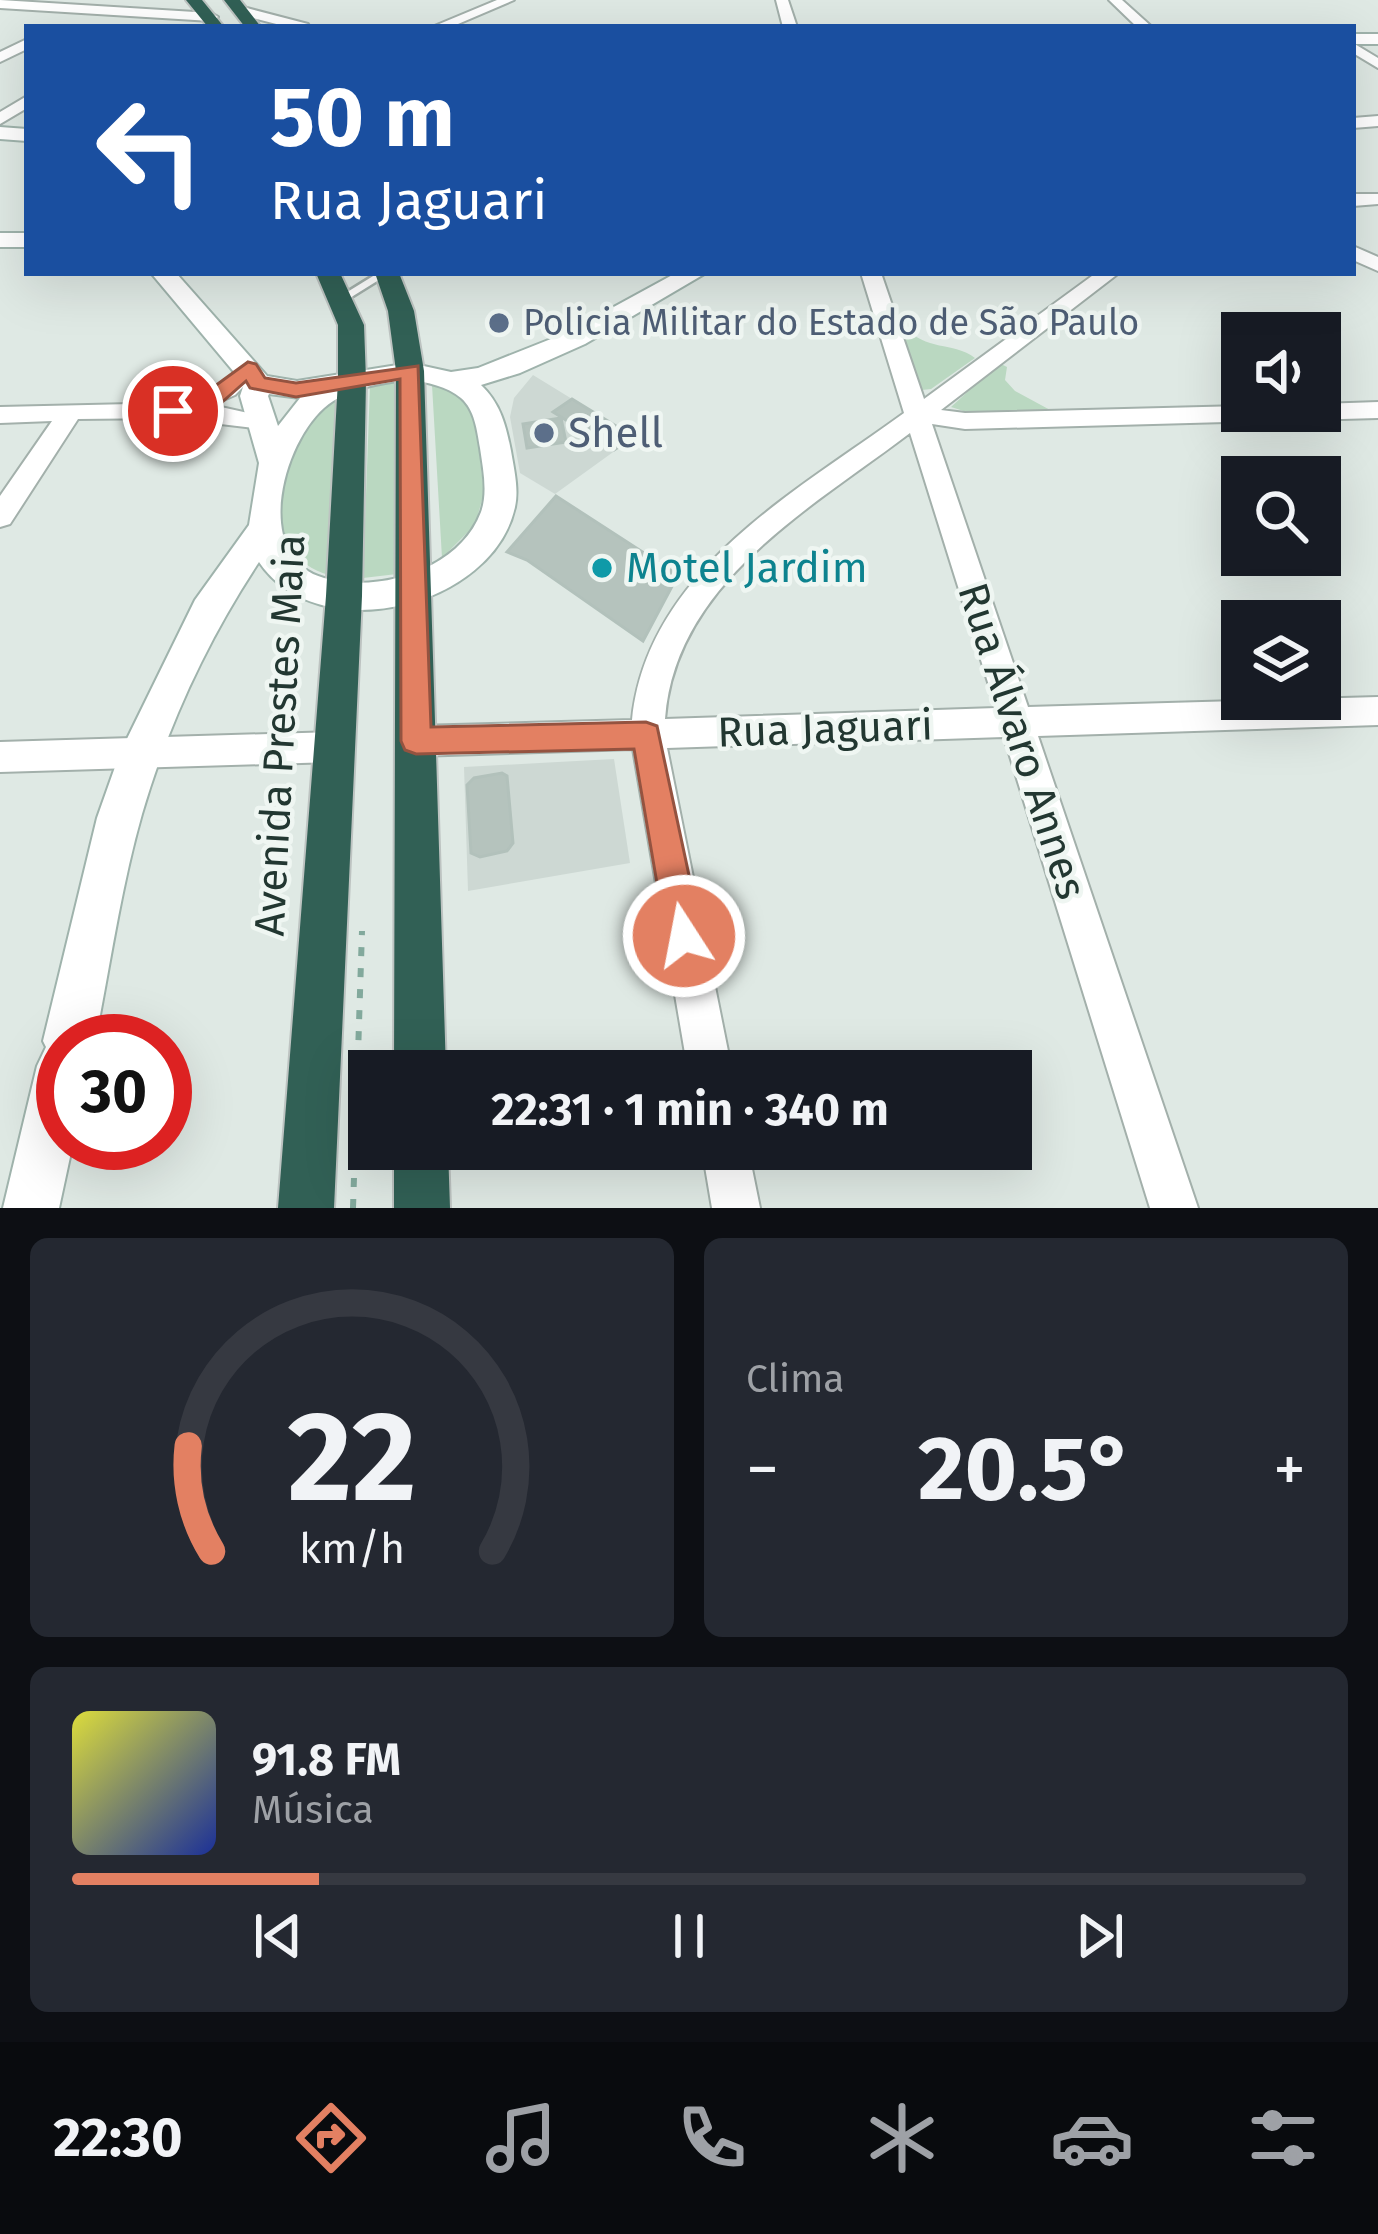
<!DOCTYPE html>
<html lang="pt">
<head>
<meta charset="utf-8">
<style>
  :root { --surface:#171b24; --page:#242831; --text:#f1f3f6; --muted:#9ea1a6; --line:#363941; --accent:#e38062 }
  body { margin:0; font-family:"Fira Sans",sans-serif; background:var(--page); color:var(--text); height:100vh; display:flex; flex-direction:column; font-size:45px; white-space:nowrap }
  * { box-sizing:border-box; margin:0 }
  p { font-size:39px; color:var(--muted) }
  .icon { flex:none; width:66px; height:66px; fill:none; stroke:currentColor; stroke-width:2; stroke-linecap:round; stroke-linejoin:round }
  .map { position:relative; height:1208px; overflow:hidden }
  .panel { display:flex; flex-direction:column; gap:30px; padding:30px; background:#0d0f14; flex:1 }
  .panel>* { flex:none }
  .guide { position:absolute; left:24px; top:24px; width:1332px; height:252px; border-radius:0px; box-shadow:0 12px 48px #0002; background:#1a4fa0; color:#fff; overflow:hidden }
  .buttons { position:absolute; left:1221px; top:312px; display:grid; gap:24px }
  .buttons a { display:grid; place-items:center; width:120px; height:120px; border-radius:0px; background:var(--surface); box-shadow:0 12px 48px #0002; font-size:60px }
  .speed { position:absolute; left:36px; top:1014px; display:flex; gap:24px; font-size:60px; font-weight:700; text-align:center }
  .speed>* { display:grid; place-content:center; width:156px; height:156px; border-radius:50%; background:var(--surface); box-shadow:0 12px 48px #0002; line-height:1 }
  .speed .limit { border:18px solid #d22; background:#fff; color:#111 }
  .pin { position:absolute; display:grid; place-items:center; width:102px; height:102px; color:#fff; margin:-51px; border:6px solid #fff; border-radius:50%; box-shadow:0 3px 12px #0007 }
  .me { position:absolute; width:132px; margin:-66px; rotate:349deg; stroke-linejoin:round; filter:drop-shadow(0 0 9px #0008) }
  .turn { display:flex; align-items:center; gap:42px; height:252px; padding:0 48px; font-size:54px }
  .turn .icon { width:156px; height:156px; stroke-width:2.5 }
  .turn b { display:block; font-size:84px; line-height:102px }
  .big { font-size:90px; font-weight:700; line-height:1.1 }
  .panel .tile { flex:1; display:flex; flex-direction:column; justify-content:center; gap:18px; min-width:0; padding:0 42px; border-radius:18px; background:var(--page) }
  .panel .dial { align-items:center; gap:0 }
  .dial svg { height:312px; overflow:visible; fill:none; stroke:var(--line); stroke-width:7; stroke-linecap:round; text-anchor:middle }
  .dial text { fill:var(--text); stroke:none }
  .song { display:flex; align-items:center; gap:36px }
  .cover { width:144px; height:144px; border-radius:18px; background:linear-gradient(135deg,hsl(60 70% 55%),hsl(230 70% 35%)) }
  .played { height:12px; border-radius:6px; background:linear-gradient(90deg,var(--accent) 20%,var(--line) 20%) }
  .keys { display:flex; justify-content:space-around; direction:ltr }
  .heat { display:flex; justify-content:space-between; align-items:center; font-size:66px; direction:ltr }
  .panel .tiles { flex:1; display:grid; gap:30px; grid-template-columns:1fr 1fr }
  .tile:last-child { grid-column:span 2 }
  .trip { position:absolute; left:348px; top:1050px; width:684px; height:120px; border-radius:0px; background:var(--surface); box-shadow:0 12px 48px #0002; font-weight:700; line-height:120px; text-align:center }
  .menu { display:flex; height:192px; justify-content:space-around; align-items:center; background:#090b0e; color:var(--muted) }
  .menu .icon { width:84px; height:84px }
  .menu .on { color:var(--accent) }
  .menu b { font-size:54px; color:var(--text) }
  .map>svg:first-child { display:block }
  .built { fill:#cdd8d3 }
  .green { fill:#bad8c1 }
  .building { fill:#b5c3bd; stroke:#b2c1bb; stroke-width:3 }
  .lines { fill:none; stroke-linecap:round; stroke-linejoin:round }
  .lane-casing { stroke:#a3b0ab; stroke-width:5 }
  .street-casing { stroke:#a3b0ab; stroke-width:4 }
  .secondary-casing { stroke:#9fb3ac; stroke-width:4 }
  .highway-casing { stroke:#bdc3c1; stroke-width:4 }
  .path { stroke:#82a99c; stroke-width:6; stroke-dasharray:9 12; stroke-linecap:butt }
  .lane { fill:#fff; fill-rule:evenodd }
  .street { fill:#fff; fill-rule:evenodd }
  .secondary { fill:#fff; fill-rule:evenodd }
  .highway { fill:#316055; fill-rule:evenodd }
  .route { fill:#e38062; stroke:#945340; stroke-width:3 }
  .service-dot { fill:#5c6f8a; stroke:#eff6f2; stroke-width:4.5 }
  .culture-dot { fill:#0f9aa8; stroke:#eff6f2; stroke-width:4.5 }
  .labels { text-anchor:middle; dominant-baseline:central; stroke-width:9; stroke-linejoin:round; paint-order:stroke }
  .far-service-label { font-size:36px; fill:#4e5e75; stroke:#eff6f2; text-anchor:start }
  .service-label { font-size:42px; fill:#4e5e75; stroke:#eff6f2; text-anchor:start }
  .culture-label { font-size:42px; fill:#0d838f; stroke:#eff6f2; text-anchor:start }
  .street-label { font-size:42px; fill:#223731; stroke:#eff6f2 }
</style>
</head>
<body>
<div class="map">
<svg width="1378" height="1208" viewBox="0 0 1378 1208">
  <rect width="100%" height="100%" fill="#dfe9e4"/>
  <path class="built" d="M533,375L634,437L555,494L520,473L510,417L514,398Z
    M614,759L630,863L468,891L464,767Z"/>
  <path class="green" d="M905,326C925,352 953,341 975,358L931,389L922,390L902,340Z
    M999,363L1007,367L1005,380L1015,391L1052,411L970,413L951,407Z
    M400,382L397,574L363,578L370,386Z
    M432,385L457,394L475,415L484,493L475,525L442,558Z
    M338,395L329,575C265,557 273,483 299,434C306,419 326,406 338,395Z"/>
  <path class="building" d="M572,399L634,437L614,450L553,412Z
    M561,418L566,442L527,448L523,424Z
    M556,496L678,575L643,641L527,560L507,552Z
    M502,773L507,776L513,843L507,851L480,857L471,853L467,785L474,778Z"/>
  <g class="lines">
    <defs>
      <path id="lane" d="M378,273H390L345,301L336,299Z"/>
      <path id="street" d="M0,0L211,13L218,17L211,21L0,8Z
        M497,0H514L451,27H432Z
        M776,0H788L797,27H783Z
        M1109,0H1122L1152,27H1137Z
        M243,7L308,24L310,27H288L238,14Z
        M27,39V49L0,62V52Z
        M1353,43L1378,58V68L1353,53Z
        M27,96V108L0,124V112Z
        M1378,116V126L1353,128V118Z
        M1353,194H1378V204L1353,206Z
        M1353,246L1378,257V271L1353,260Z
        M861,273H881L924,399L1096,273H1119L941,410L965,413L1242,406V411H1320V404L1378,402V418L965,429L932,424L1028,707L1378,697V725L1038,736L1198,1208H1150L1004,737L667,748L732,1071H688L633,749L417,756L405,752L400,741L405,730L417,726L632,720C647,571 796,492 904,413ZM910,433L996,708L665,719C675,582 813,507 910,433Z
        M248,362L256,364V374L235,395L212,405L271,418L274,424L271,430L170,418L78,419L10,524L0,527V496L52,421L0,423V407L176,403L219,385Z
        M334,732L346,736L351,747L346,758L334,762L0,772V742Z
        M702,1149H748L760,1208H712Z"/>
      <path id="secondary" d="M1353,34H1378V44H1353Z
        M0,127L27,129V141L0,139Z
        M0,233H27V247H0Z
        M151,273H176L267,376L297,381L410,363L451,372L478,368L566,333L676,273H706L585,344L520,373L481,385C500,403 506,425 511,451C514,469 519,489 515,507C493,608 318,650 259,562C208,639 168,725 142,814C121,887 110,966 95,1041H63V1143H73L59,1208H3L37,1066L46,1047L43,1041L97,818L120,753L195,600L249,525L259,463L240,396L244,384ZM410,379C427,383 447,386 461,398C475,410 477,431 480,448C483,469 488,492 481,512C460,569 379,594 324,578C252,558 282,445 324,408C348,387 380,384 410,379ZM269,394L300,398L278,426L268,396Z"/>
      <path id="highway" d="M186,0H202L224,27H208Z
        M224,0H240L261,27H245Z
        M316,273H340L364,325L366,380L362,596L334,1208H278L326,596L338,380V325Z
        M375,273H399L414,311L424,371L446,1071H394L396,371L388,311Z
        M394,1149H448L450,1208H394Z"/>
    </defs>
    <use href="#lane" class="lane-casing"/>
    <use href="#street" class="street-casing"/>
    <use href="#secondary" class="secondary-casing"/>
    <use href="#highway" class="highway-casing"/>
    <path class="path" d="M353,1208L362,931"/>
    <use href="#lane" class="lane"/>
    <use href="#street" class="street"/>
    <use href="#secondary" class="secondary"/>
    <use href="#highway" class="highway"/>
  </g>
  <path class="route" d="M248,362L256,364L265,378L296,383L418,366L431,727L646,722L657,726L702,936L697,949L684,954L672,949L666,936L634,749L416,754L405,750L401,741L400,379L296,397L250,388L246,381L220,404L173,418L162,411L204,394Z"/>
  <g class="service-dot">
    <circle cx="499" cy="323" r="12"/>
    <circle cx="544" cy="433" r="12"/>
  </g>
  <circle class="culture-dot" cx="602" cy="568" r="12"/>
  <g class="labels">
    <g class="far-service-label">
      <text x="523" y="323">Policia Militar do Estado de São Paulo</text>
    </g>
    <g class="service-label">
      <text x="568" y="433">Shell</text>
    </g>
    <g class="culture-label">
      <text x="626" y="568">Motel Jardim</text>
    </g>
    <g class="street-label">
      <text transform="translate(825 729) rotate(-2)">Rua Jaguari</text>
      <text transform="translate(280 735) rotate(-87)">Avenida Prestes Maia</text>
      <text transform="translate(1022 741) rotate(72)">Rua Álvaro Annes</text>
    </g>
  </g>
</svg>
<div class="buttons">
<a><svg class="icon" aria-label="sound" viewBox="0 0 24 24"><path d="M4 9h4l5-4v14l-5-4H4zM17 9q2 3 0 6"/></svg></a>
<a><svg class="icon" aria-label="search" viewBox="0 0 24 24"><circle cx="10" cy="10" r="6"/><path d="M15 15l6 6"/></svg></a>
<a><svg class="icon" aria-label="layers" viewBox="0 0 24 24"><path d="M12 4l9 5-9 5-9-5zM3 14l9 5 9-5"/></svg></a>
</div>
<div class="speed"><div class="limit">30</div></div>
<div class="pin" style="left:173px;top:411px;background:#d93025"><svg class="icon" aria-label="arrive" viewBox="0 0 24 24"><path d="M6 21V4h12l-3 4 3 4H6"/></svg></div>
<svg class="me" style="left:684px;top:936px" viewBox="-20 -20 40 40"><circle r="17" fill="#e38062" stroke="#fff" stroke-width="3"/><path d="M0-11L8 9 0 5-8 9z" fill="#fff"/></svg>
<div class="trip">22:31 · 1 min · 340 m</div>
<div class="guide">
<div class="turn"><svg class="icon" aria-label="left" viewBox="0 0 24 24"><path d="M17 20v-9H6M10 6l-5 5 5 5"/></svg><div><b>50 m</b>Rua Jaguari</div></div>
</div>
</div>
<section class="panel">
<div class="tiles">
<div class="tile dial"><svg viewBox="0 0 100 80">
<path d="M14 69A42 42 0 1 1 86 69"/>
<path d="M14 69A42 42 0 0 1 8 42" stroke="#e38062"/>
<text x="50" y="56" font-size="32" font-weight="700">22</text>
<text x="50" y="72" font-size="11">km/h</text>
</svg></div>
<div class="tile"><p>Clima</p>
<div class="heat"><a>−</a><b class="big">20.5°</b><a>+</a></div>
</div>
<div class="tile">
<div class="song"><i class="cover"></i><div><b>91.8 FM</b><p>Música</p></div></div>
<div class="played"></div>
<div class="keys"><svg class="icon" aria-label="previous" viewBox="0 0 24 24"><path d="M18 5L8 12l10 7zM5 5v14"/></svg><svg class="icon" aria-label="pause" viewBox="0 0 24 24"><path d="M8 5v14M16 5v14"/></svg><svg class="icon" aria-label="next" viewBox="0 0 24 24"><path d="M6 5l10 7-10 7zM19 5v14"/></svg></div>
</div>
</div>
</section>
<nav class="menu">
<b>22:30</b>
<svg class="icon on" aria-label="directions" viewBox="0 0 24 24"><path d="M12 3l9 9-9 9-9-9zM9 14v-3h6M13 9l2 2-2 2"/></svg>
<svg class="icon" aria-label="music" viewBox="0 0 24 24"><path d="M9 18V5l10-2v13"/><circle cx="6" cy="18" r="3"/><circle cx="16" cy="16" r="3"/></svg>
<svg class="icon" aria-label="phone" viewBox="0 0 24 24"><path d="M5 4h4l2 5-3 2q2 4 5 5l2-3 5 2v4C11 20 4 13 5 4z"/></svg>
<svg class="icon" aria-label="climate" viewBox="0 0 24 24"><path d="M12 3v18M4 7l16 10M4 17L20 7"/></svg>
<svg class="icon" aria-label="car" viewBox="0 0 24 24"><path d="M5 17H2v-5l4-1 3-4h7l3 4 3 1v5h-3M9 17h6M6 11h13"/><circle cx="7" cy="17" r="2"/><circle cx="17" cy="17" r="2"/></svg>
<svg class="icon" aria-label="filters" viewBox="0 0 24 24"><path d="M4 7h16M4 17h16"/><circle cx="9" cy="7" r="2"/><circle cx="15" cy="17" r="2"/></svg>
</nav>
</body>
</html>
